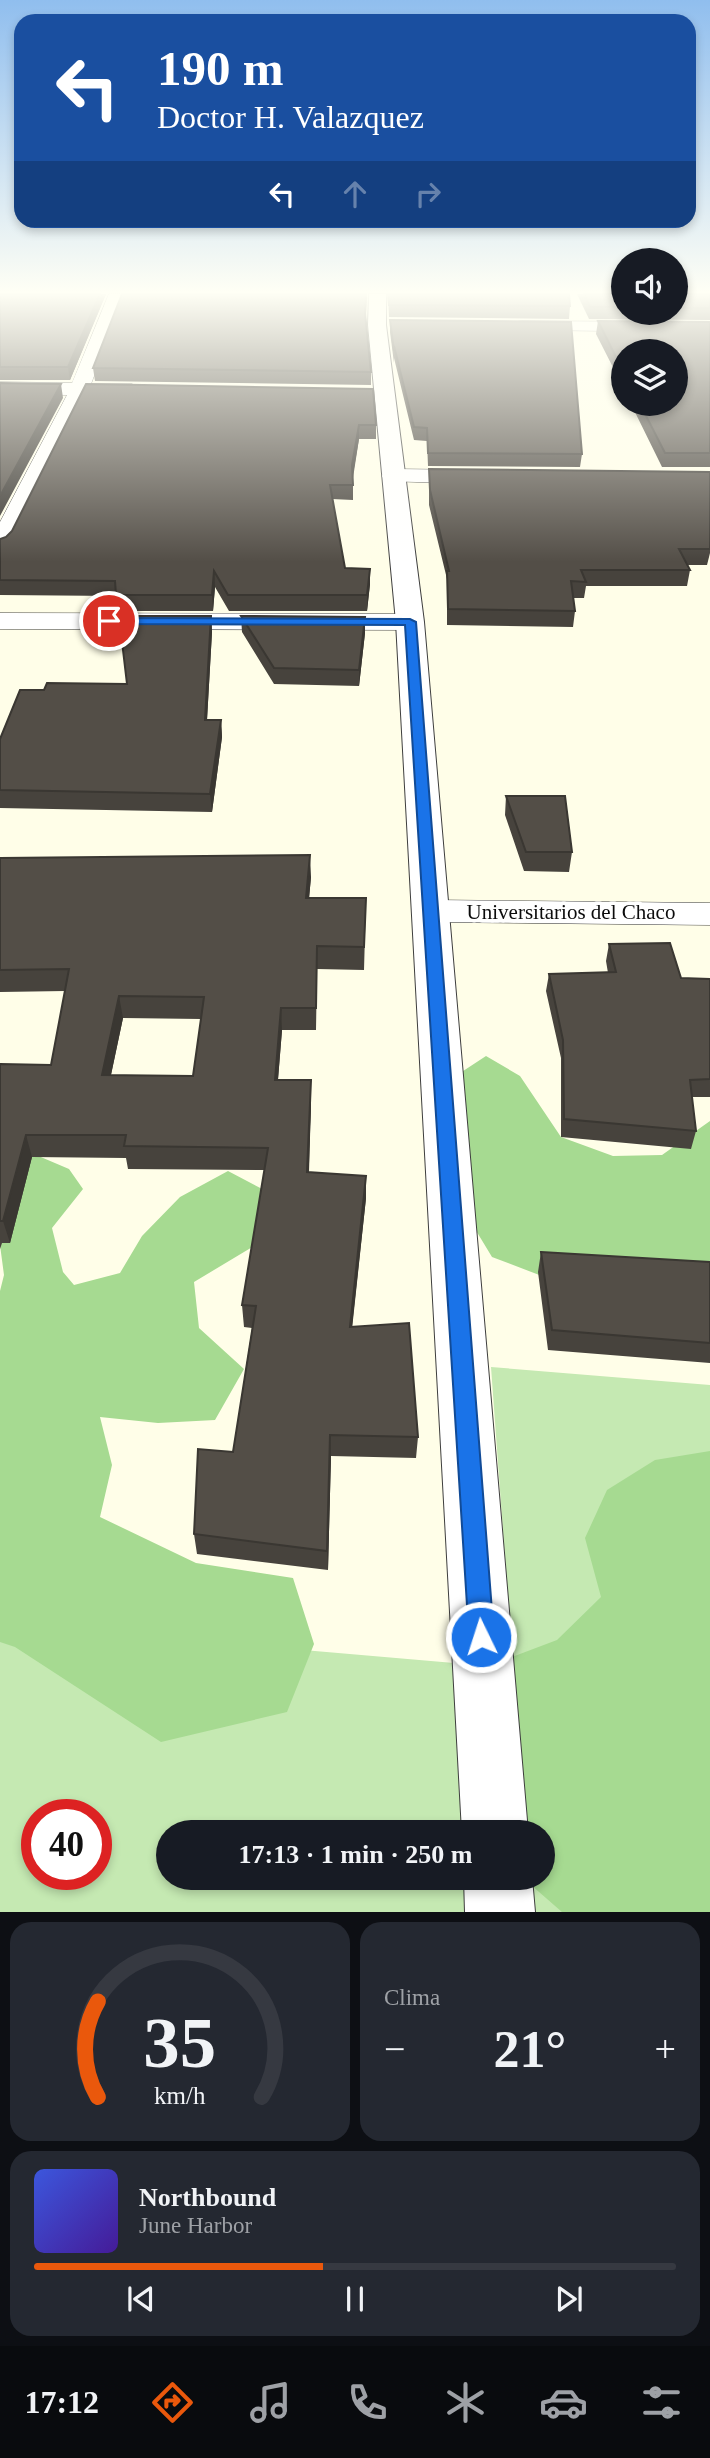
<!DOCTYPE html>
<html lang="es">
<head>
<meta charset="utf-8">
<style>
  :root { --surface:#171b24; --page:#242831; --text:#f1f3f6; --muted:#9ea1a6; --line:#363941; --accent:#ea580c }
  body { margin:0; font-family:"Times New Roman",serif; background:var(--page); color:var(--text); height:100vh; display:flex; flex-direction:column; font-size:26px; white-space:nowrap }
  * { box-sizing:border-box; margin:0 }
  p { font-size:23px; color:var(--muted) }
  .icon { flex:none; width:38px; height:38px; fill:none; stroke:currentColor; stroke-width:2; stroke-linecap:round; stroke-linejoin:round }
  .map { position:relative; height:1912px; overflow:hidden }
  .panel { display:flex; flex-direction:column; gap:10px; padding:10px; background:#0d0f14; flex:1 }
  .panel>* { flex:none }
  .guide { position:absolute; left:14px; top:14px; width:682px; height:214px; border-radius:21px; box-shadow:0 4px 10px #0003; background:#1a4fa0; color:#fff; overflow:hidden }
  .fabs { position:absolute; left:611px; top:248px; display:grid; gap:14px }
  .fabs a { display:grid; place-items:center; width:77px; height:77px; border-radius:50%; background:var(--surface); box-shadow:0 4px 10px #0003; font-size:35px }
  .speed { position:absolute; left:21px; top:1799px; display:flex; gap:14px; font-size:35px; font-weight:700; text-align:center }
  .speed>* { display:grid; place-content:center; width:91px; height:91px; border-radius:50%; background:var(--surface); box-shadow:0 4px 10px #0003; line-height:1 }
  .speed .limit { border:10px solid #d22; background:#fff; color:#111 }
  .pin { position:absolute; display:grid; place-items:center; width:60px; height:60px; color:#fff; margin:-30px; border:4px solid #fff; border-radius:50%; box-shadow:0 2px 7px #0007 }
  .me { position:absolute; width:77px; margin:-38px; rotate:356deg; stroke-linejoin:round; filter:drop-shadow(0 0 5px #0008) }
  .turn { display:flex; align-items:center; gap:24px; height:147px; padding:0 28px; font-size:32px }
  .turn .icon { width:91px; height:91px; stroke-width:2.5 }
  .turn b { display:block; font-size:49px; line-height:60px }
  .lanes { display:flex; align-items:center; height:66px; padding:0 28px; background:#0003; justify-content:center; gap:35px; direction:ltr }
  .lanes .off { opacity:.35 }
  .big { font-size:52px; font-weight:800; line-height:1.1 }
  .panel .card { flex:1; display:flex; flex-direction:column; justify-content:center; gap:10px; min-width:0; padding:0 24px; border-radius:21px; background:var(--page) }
  .panel .dial { align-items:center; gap:0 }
  .dial svg { height:182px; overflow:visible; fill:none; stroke:var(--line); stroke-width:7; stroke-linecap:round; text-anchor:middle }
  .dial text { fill:var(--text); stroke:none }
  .song { display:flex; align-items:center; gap:21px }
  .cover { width:84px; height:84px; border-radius:10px; background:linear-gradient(135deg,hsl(230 70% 55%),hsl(260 70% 35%)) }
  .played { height:7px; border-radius:4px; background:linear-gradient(90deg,var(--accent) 45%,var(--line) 45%) }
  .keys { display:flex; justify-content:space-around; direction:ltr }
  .heat { display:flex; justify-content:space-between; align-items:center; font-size:38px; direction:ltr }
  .panel .tiles { flex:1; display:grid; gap:10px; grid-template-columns:1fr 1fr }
  .card:last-child { grid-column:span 2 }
  .trip { position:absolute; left:156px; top:1820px; width:399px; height:70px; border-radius:35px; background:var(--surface); box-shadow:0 4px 10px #0003; font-weight:800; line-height:70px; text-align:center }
  .menu { display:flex; height:112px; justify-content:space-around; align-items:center; background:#090b0e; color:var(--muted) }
  .menu .icon { width:49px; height:49px }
  .menu .selected { color:var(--accent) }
  .menu b { font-size:32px; color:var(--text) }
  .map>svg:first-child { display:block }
  .green { fill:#c5e9b2; fill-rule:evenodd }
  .forest { fill:#a6da91 }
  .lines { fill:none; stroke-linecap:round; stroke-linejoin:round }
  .minor-casing { stroke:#3e3e3e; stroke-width:1 }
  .tertiary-casing { stroke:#3e3e3e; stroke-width:2 }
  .minor { fill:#fff; fill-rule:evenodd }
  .tertiary { fill:#fff; fill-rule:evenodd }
  .wall { fill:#47433d; fill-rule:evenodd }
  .shaded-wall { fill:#3a3732 }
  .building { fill:#534e47; stroke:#3a3732; stroke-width:2; fill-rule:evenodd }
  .route { fill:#1a73e8; stroke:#114b97; stroke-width:2 }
  .labels { text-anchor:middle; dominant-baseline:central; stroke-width:7; stroke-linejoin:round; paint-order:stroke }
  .street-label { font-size:21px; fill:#0b0b0b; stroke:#fff }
</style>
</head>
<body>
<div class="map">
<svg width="710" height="1912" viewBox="0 0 710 1912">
  <rect width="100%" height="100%" fill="#fffee8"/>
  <path class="green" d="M491,1367L710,1385V1912H530L528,1878H542V1832H525Z
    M0,1624L454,1663L465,1832H168V1878H468L470,1912H0ZM37,1815H96V1874H37Z"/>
  <path class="forest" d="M486,1056L520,1076L561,1137L613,1156L662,1155L710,1121V1340L492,1257L469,1219L454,1077Z
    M0,1150L29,1152L69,1169L83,1189L52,1228L63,1272L74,1285L120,1273L142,1236L180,1197L228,1171L266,1191L254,1246L194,1282L199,1328L244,1369L215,1420L158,1423L100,1417L112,1465L100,1517L196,1563L293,1578L314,1644L287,1712L161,1742L15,1647L0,1642V1291L4,1275L0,1245Z
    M710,1451V1912H562L523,1878H542V1832H490L467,1791L501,1661L557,1640L601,1597L585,1538L607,1490L655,1460Z"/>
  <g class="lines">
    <defs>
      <path id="minor" d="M109,294H125L91,384H132L142,390L132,396L86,395L12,545L8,550L0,552V522L67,395L0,394V382L72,383Z
        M522,321L710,322V332L516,330L513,326L516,322Z
        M393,469L479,470L487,472L490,477L487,482L479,484L385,481L382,476L385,471Z
        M0,613L410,614L419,616L423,622L419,628L410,630L0,629Z
        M431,900L710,903V925L431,922L419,919L413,911L419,903Z"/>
      <path id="tertiary" d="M369,294H386V325L424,622L528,1832H462L396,622L368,325Z
        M464,1878H532L535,1912H465Z"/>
    </defs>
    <use href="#minor" class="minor-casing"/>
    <use href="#tertiary" class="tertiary-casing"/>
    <use href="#minor" class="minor"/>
    <use href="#tertiary" class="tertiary"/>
  </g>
  <path class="wall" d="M0,294H106L70,380H0Z
    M122,294H367L366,317L371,372V385L95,381L93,368Z
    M388,294H569L570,306L569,319L389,317Z
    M577,294H623V313H676V294H710V320L589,319Z
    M390,320L582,454L580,467L428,466L427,441L414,440L394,358V363L390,332Z
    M598,321L710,322V467H662L631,404H676L623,352V387L596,334Z
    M86,384L376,425V439H359L353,478V500L332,499L345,568L370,569V584L367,611H229L215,587L213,611H118L117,596L0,595V539L6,537L12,531Z
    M429,469L710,472V553L707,565H687L690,570L687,586H586L584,598H573L575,611L573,627L447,625V579L429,505Z
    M211,616L212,632L207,720H221L222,737L212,812L0,808V739L44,690L127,684Z
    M241,616L365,617V633L359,686L274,684L242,632Z
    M506,796L572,852L569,872L524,871L505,815Z
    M0,858L311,877L309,898H366L364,970L317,969L316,1030H282L278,1080H311V1103L309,1172L366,1198L352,1326L418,1437L416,1458L331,1456L328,1570L197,1554L194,1534L233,1452L252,1328L244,1327L242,1305L265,1170L128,1169L126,1158L32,1157L10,1243H2L0,1249V1064L51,1065L65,991L0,992ZM123,1018L201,1019L193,1076L111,1075Z
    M609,944L681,978L710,979V1097H692L696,1131L691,1149L561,1137V1058L546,991L549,974L608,973L606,961Z
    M541,1252L710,1262V1363L548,1350L538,1272Z"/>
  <path class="shaded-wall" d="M100,294H106L70,380L68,367Z
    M61,384L63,398L0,516V496Z
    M359,425V439L352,480V465Z
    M370,569V584L367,611V595Z
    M214,571L215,587L213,611L212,595Z
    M211,616L212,632L206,737L205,720Z
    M365,617V633L359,686V670Z
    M221,720L222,737L212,812L210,794Z
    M310,855L311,877L307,920L306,898Z
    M119,996L123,1018L106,1098L102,1075Z
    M281,1008L282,1030L276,1103L275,1080Z
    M311,1080V1103L308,1194L307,1172Z
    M26,1135L32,1157L10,1243L3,1221Z
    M366,1176V1198L350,1348V1327Z
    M330,1435L331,1456L328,1570L327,1551Z"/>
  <path class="building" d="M0,294H100L68,367H0Z
    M122,294H366L365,313L371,372L93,368Z
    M388,294H569L570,306L389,305Z
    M584,294H623V307H590Z
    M676,294H710V308H676Z
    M390,320L571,322L582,454L428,453L427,428L414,427L394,346V351Z
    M598,321L710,322V453H665L640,404H676V352H623V371Z
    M0,383L61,384L0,496Z
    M86,384L373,389L376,425H359L352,465L353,485H330L345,568L370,569L367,595H228L214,571L212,595H116L115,581L0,580V539L6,537L12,531Z
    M429,469L710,472V549H679L690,570H581L586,582L571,581L575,611L448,609L447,571H449L430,490Z
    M119,616H211L205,720H221L210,794L0,790V739L20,690H44L47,683L127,684Z
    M241,616L365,617L359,670L274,668Z
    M506,796H565L572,852H526Z
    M310,855L306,898H366L364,947L317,946L316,1008H281L275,1080H311L307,1172L366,1176L350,1327L409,1323L418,1437L330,1435L327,1551L194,1534L198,1449L233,1452L256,1306L242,1305L268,1148L124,1146L126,1135H26L3,1221H0V1064L51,1065L69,969L0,970V858ZM119,996L204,997L193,1076L102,1075Z
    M670,943L681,978L710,979V1079L690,1080L696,1131L564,1119L563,1040L549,974L616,972L609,944Z
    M541,1252L710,1262V1343L552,1330Z"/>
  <linearGradient id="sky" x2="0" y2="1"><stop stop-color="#90beee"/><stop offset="0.52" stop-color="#fffff5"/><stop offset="1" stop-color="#fffff5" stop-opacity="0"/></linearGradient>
  <rect width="710" height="562" fill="url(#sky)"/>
  <path class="route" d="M105,618L410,619L416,622L494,1637L490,1646L481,1649L473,1646L469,1637L405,625L109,624L104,621Z"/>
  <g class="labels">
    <g class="street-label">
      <text x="571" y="912">Universitarios del Chaco</text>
    </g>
  </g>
</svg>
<div class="fabs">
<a><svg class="icon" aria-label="sound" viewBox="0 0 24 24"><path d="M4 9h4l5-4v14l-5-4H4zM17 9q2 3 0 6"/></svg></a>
<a><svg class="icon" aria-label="layers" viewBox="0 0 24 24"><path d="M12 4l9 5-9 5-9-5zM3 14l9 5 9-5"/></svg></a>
</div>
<div class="speed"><div class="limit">40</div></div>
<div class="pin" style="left:109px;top:621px;background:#d93025"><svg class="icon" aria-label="arrive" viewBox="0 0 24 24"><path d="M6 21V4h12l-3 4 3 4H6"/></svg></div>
<svg class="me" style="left:481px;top:1637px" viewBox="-20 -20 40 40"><circle r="17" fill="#1a73e8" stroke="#fff" stroke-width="3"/><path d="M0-11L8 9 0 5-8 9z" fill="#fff"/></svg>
<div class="trip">17:13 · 1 min · 250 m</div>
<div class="guide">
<div class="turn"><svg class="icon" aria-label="left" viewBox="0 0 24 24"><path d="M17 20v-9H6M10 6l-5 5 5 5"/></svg><div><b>190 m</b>Doctor H. Valazquez</div></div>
<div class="lanes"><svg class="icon" aria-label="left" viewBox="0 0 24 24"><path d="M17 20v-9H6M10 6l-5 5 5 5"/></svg><svg class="icon off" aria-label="ahead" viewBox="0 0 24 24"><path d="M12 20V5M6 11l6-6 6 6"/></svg><svg class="icon off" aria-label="right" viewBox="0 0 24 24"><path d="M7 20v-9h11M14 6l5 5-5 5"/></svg></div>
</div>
</div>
<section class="panel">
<div class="tiles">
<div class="card dial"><svg viewBox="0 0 100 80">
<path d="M14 69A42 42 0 1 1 86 69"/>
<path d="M14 69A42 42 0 0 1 14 27" stroke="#ea580c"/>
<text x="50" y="56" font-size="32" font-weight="700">35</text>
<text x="50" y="72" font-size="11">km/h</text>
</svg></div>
<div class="card"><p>Clima</p>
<div class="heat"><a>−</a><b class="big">21°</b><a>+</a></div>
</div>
<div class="card">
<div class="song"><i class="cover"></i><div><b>Northbound</b><p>June Harbor</p></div></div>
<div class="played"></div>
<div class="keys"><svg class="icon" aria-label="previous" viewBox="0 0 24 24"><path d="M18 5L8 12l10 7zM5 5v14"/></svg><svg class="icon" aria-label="pause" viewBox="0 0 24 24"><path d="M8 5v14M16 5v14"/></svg><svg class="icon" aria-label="next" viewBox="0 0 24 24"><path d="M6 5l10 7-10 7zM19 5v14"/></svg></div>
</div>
</div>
</section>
<nav class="menu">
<b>17:12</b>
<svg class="icon selected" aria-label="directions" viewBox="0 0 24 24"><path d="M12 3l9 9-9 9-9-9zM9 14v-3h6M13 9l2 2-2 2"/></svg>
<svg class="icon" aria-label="music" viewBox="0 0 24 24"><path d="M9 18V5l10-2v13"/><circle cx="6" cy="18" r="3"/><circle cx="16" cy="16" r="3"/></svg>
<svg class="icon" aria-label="phone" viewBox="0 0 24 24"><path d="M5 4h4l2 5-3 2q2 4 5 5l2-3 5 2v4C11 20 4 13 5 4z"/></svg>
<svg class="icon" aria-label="climate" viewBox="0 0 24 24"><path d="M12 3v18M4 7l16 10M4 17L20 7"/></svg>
<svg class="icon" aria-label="car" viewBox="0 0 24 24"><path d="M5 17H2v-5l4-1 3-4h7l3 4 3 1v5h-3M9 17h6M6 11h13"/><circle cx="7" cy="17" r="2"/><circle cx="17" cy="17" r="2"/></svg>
<svg class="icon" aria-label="filters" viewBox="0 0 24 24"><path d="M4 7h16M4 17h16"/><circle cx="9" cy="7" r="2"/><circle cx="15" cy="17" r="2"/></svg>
</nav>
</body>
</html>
